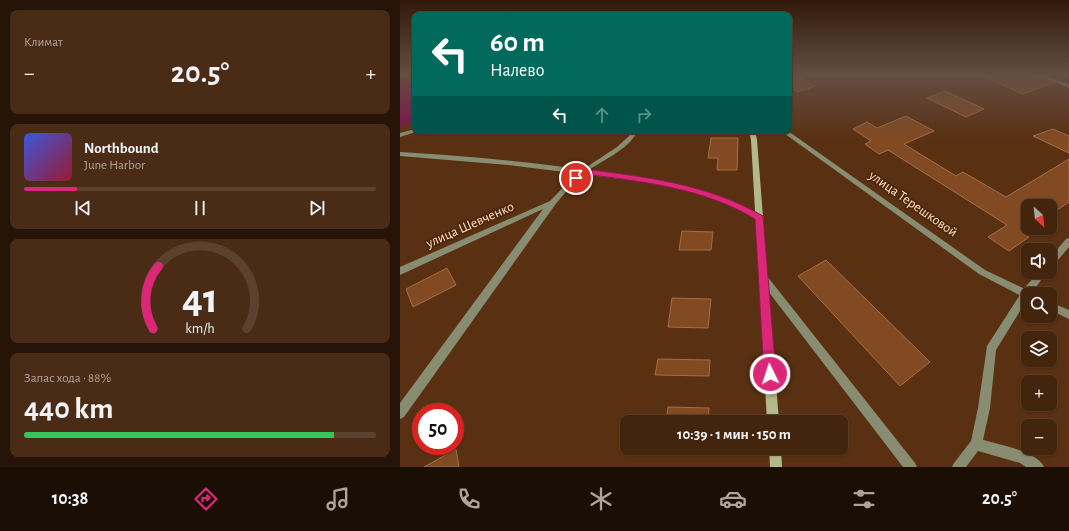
<!DOCTYPE html>
<html lang="ru">
<head>
<meta charset="utf-8">
<style>
  :root { --surface:#43240d; --page:#4a2c16; --text:#f1f3f6; --muted:#afa49d; --line:#5b412e; --accent:#db2777 }
  body { margin:0; font-family:"Alegreya Sans",sans-serif; background:var(--page); color:var(--text); height:100vh; display:flex; flex-direction:column; font-size:15px; white-space:nowrap }
  * { box-sizing:border-box; margin:0 }
  p { font-size:13px; color:var(--muted) }
  .icon { flex:none; width:22px; height:22px; fill:none; stroke:currentColor; stroke-width:2; stroke-linecap:round; stroke-linejoin:round }
  .map { position:relative; flex:1; overflow:hidden }
  .panel { display:flex; flex-direction:column; gap:10px; padding:10px; background:#251407; width:400px }
  .panel>* { flex:none }
  .top-card { position:absolute; left:12px; top:12px; width:380px; height:122px; border-radius:8px; box-shadow:0 1px 3px #0004,0 0 0 1px var(--line); background:#00695c; color:#fff; overflow:hidden }
  .needle { width:26px; rotate:153deg }
  .fabs { position:absolute; left:621px; top:199px; display:grid; gap:8px }
  .fabs a { display:grid; place-items:center; width:36px; height:36px; border-radius:8px; background:var(--surface); box-shadow:0 1px 3px #0004,0 0 0 1px var(--line); font-size:20px }
  .speed { position:absolute; left:12px; top:403px; display:flex; gap:8px; font-size:20px; font-weight:700; text-align:center }
  .speed>* { display:grid; place-content:center; width:52px; height:52px; border-radius:50%; background:var(--surface); box-shadow:0 1px 3px #0004,0 0 0 1px var(--line); line-height:1 }
  .speed .limit { border:6px solid #d22; background:#fff; color:#111 }
  .pin { position:absolute; display:grid; place-items:center; width:34px; height:34px; color:#fff; margin:-17px; border:2px solid #fff; border-radius:50%; box-shadow:0 1px 4px #0007 }
  .me { position:absolute; width:44px; margin:-22px; rotate:356deg; stroke-linejoin:round; filter:drop-shadow(0 0 3px #0008) }
  .turn { display:flex; align-items:center; gap:14px; height:84px; padding:0 12px; font-size:18px }
  .turn .icon { width:52px; height:52px; stroke-width:2.5 }
  .turn b { display:block; font-size:28px; line-height:34px }
  .lanes { display:flex; align-items:center; height:38px; padding:0 12px; background:#0003; justify-content:center; gap:20px; direction:ltr }
  .lanes .off { opacity:.35 }
  .big { font-size:30px; font-weight:600; line-height:1.1 }
  .panel .card { flex:1; display:flex; flex-direction:column; justify-content:center; gap:6px; min-width:0; padding:0 14px; border-radius:8px; background:var(--page) }
  .panel .dial { align-items:center; gap:0 }
  .dial svg { height:104px; overflow:visible; fill:none; stroke:var(--line); stroke-width:7; stroke-linecap:round; text-anchor:middle }
  .dial text { fill:var(--text); stroke:none }
  .song { display:flex; align-items:center; gap:12px }
  .cover { width:48px; height:48px; border-radius:6px; background:linear-gradient(135deg,hsl(230 70% 55%),hsl(350 70% 35%)) }
  .played { height:4px; border-radius:2px; background:linear-gradient(90deg,var(--accent) 15%,var(--line) 15%) }
  .keys { display:flex; justify-content:space-around; direction:ltr }
  .heat { display:flex; justify-content:space-between; align-items:center; font-size:22px; direction:ltr }
  .charge { height:6px; border-radius:3px; background:linear-gradient(90deg,#34c759 88%,var(--line) 0) }
  .trip { position:absolute; left:220px; top:415px; width:228px; height:40px; border-radius:8px; background:var(--surface); box-shadow:0 1px 3px #0004,0 0 0 1px var(--line); font-weight:600; line-height:40px; text-align:center }
  .tab-bar { display:flex; height:64px; justify-content:space-around; align-items:center; background:#1b0e05; color:var(--muted) }
  .tab-bar .icon { width:28px; height:28px }
  .tab-bar .active { color:var(--accent) }
  .tab-bar b { font-size:18px; color:var(--text) }
  main { display:flex; flex:1; min-height:0 }
  .map>svg:first-child { display:block }
  .green { fill:#820b4d }
  .building { fill:#814a22; stroke:#a86d46 }
  .lines { fill:none; stroke-linecap:round; stroke-linejoin:round }
  .service { fill:#888c70; fill-rule:evenodd }
  .minor { fill:#888c70; fill-rule:evenodd }
  .secondary { fill:#b3b98b; fill-rule:evenodd }
  .route { fill:#db2777; stroke:#8e194d }
  .labels { text-anchor:middle; dominant-baseline:central; stroke-width:3.5; stroke-linejoin:round; paint-order:stroke }
  .street-label { font-size:14px; fill:#fde2d1; stroke:#4e2605 }
</style>
</head>
<body>
<main>
<section class="panel">
<div class="card"><p>Климат</p>
<div class="heat"><a>−</a><b class="big">20.5°</b><a>+</a></div>
</div>
<div class="card">
<div class="song"><i class="cover"></i><div><b>Northbound</b><p>June Harbor</p></div></div>
<div class="played"></div>
<div class="keys"><svg class="icon" aria-label="previous" viewBox="0 0 24 24"><path d="M18 5L8 12l10 7zM5 5v14"/></svg><svg class="icon" aria-label="pause" viewBox="0 0 24 24"><path d="M8 5v14M16 5v14"/></svg><svg class="icon" aria-label="next" viewBox="0 0 24 24"><path d="M6 5l10 7-10 7zM19 5v14"/></svg></div>
</div>
<div class="card dial"><svg viewBox="0 0 100 80">
<path d="M14 69A42 42 0 1 1 86 69"/>
<path d="M14 69A42 42 0 0 1 18 21" stroke="#db2777"/>
<text x="50" y="56" font-size="32" font-weight="700">41</text>
<text x="50" y="72" font-size="11">km/h</text>
</svg></div>
<div class="card"><p>Запас хода · 88%</p><b class="big">440 km</b><div class="charge"></div></div>
</section>
<div class="map">
<svg width="669" height="467" viewBox="0 0 669 467">
  <rect width="100%" height="100%" fill="#593011"/>
  <path class="green" d="M0,74H15V123L0,126Z"/>
  <path class="building" d="M389,74H393L415,86L398,92L389,87Z
    M577,74H634L653,83L623,94Z
    M545,91L584,109L566,117L527,98Z
    M506,116L534,131L504,144L556,176L563,172L606,197L669,159V202L650,215V206H628V228H631L623,234L629,237L609,251L588,237L607,225L488,150L479,154L465,144L471,141L453,129L467,122L477,128Z
    M653,129L669,136V153L633,136Z
    M311,138H338L337,170H317L318,158H308Z
    M282,231L313,232L311,250H279Z
    M426,260L530,362L500,386L398,276Z
    M47,268L56,285L13,307L6,289Z
    M272,298L311,299L308,328L268,327Z
    M258,359L310,360L309,376L255,375Z
    M268,407L309,408L308,422H266Z
    M262,448H306V454L262,453Z
    M56,449L59,467H24Z"/>
  <g class="lines">
    <path class="service" d="M15,129V131H19L0,137V133Z
      M0,152C55,155 109,160 164,167C215,173 269,178 319,196C334,201 348,209 363,216L364,218L360,221L357,220L336,208L313,199L291,192L245,182L108,165L0,156Z
      M669,238V247L653,266L650,267V258L666,239Z
      M638,272H647L631,294H628V298L596,350L590,408L583,440C598,444 638,452 644,467H626L620,463L578,451L566,467H552L554,463L571,441L578,408L587,346L623,290Z"/>
    <path class="minor" d="M635,74H642L669,84V88Z
      M232,131H238C226,152 203,159 185,173C173,182 164,194 155,205L4,417L0,419V403L143,209L0,275V267L150,201L176,174L217,147L229,136Z
      M381,131H388L585,270L631,292L632,294H628V299L625,298L579,274Z
      M364,275L367,276L515,463L517,467H503L361,282L360,279L361,276Z
      M650,302L669,310V319L650,310Z"/>
    <path class="secondary" d="M349,131H355L357,140L379,422H367L351,140Z
      M369,448H381L382,467H370Z"/>
  </g>
  <linearGradient id="sky" x2="0" y2="1"><stop stop-color="#311a09"/><stop offset="0.53" stop-color="#644e43"/><stop offset="1" stop-color="#644e43" stop-opacity="0"/></linearGradient>
  <rect width="669" height="140" fill="url(#sky)"/>
  <path class="route" d="M184,169C246,177 308,184 363,216L376,374L374,379L370,380L366,379L364,374L355,219C304,188 244,182 185,174L178,180H173V176Z"/>
  <g class="labels">
    <g class="street-label">
      <text transform="translate(513 204) rotate(35)">улица Терешковой</text>
      <text transform="translate(70 225) rotate(-24)">улица Шевченко</text>
    </g>
  </g>
</svg>
<div class="fabs">
<a><svg class="needle" viewBox="-14 -14 28 28"><path d="M0-13l5 13h-10z" fill="#e53935"/><path d="M0 13l5-13h-10z" fill="#afa49d"/></svg></a>
<a><svg class="icon" aria-label="sound" viewBox="0 0 24 24"><path d="M4 9h4l5-4v14l-5-4H4zM17 9q2 3 0 6"/></svg></a>
<a><svg class="icon" aria-label="search" viewBox="0 0 24 24"><circle cx="10" cy="10" r="6"/><path d="M15 15l6 6"/></svg></a>
<a><svg class="icon" aria-label="layers" viewBox="0 0 24 24"><path d="M12 4l9 5-9 5-9-5zM3 14l9 5 9-5"/></svg></a>
<a>+</a>
<a>−</a>
</div>
<div class="speed"><div class="limit">50</div></div>
<div class="pin" style="left:176px;top:178px;background:#d93025"><svg class="icon" aria-label="arrive" viewBox="0 0 24 24"><path d="M6 21V4h12l-3 4 3 4H6"/></svg></div>
<svg class="me" style="left:370px;top:374px" viewBox="-20 -20 40 40"><circle r="17" fill="#db2777" stroke="#fff" stroke-width="3"/><path d="M0-11L8 9 0 5-8 9z" fill="#fff"/></svg>
<div class="trip">10:39 · 1 мин · 150 m</div>
<div class="top-card">
<div class="turn"><svg class="icon" aria-label="left" viewBox="0 0 24 24"><path d="M17 20v-9H6M10 6l-5 5 5 5"/></svg><div><b>60 m</b>Налево</div></div>
<div class="lanes"><svg class="icon" aria-label="left" viewBox="0 0 24 24"><path d="M17 20v-9H6M10 6l-5 5 5 5"/></svg><svg class="icon off" aria-label="ahead" viewBox="0 0 24 24"><path d="M12 20V5M6 11l6-6 6 6"/></svg><svg class="icon off" aria-label="right" viewBox="0 0 24 24"><path d="M7 20v-9h11M14 6l5 5-5 5"/></svg></div>
</div>
</div>
</main>
<nav class="tab-bar">
<b>10:38</b>
<svg class="icon active" aria-label="directions" viewBox="0 0 24 24"><path d="M12 3l9 9-9 9-9-9zM9 14v-3h6M13 9l2 2-2 2"/></svg>
<svg class="icon" aria-label="music" viewBox="0 0 24 24"><path d="M9 18V5l10-2v13"/><circle cx="6" cy="18" r="3"/><circle cx="16" cy="16" r="3"/></svg>
<svg class="icon" aria-label="phone" viewBox="0 0 24 24"><path d="M5 4h4l2 5-3 2q2 4 5 5l2-3 5 2v4C11 20 4 13 5 4z"/></svg>
<svg class="icon" aria-label="climate" viewBox="0 0 24 24"><path d="M12 3v18M4 7l16 10M4 17L20 7"/></svg>
<svg class="icon" aria-label="car" viewBox="0 0 24 24"><path d="M5 17H2v-5l4-1 3-4h7l3 4 3 1v5h-3M9 17h6M6 11h13"/><circle cx="7" cy="17" r="2"/><circle cx="17" cy="17" r="2"/></svg>
<svg class="icon" aria-label="filters" viewBox="0 0 24 24"><path d="M4 7h16M4 17h16"/><circle cx="9" cy="7" r="2"/><circle cx="15" cy="17" r="2"/></svg>
<b>20.5°</b>
</nav>
</body>
</html>
